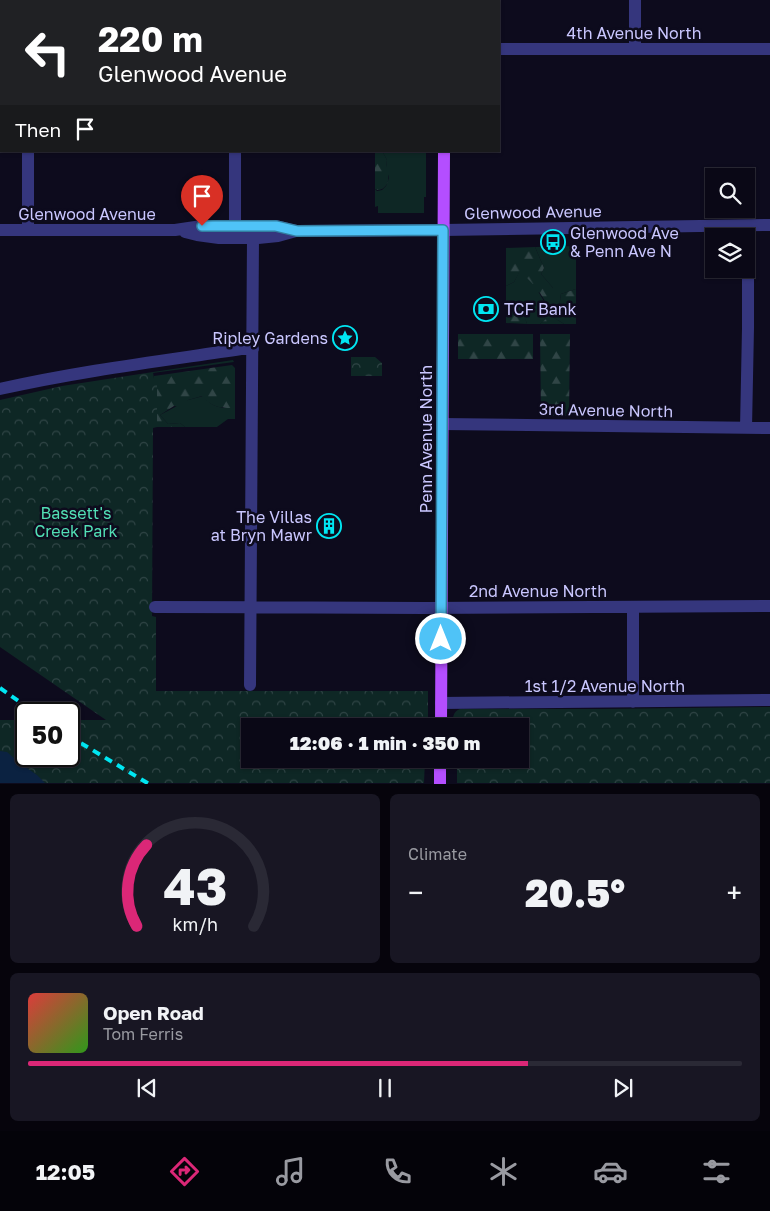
<!DOCTYPE html>
<html lang="en">
<head>
<meta charset="utf-8">
<style>
  :root { --surface:#0a0816; --page:#181623; --text:#f1f3f6; --muted:#999aa1; --line:#2a2935; --accent:#db2777 }
  body { margin:0; font-family:"Golos Text",sans-serif; background:var(--page); color:var(--text); height:100vh; display:flex; flex-direction:column; font-size:19px; white-space:nowrap }
  * { box-sizing:border-box; margin:0 }
  p { font-size:16px; color:var(--muted) }
  .icon { flex:none; width:28px; height:28px; fill:none; stroke:currentColor; stroke-width:2; stroke-linecap:round; stroke-linejoin:round }
  .map { position:relative; height:784px; overflow:hidden }
  .details { display:flex; flex-direction:column; gap:10px; padding:10px; background:#06040c; flex:1 }
  .details>* { flex:none }
  .banner { position:absolute; left:0px; top:0px; width:500px; height:152px; box-shadow:0 1px 4px #0004,0 0 0 1px var(--line); background:#202124; color:#fff; overflow:hidden }
  .tools { position:absolute; left:705px; top:168px; display:grid; gap:10px }
  .tools a { display:grid; place-items:center; width:50px; height:50px; border-radius:0px; background:var(--surface); box-shadow:0 1px 4px #0004,0 0 0 1px var(--line); font-size:25px }
  .speed { position:absolute; left:15px; top:702px; display:flex; gap:10px; font-size:25px; font-weight:700; text-align:center }
  .speed>* { display:grid; place-content:center; width:65px; height:65px; border-radius:50%; background:var(--surface); box-shadow:0 1px 4px #0004,0 0 0 1px var(--line); line-height:1 }
  .speed .limit { border:2px solid #111; border-radius:8px; background:#fff; color:#111 }
  .pin { position:absolute; display:grid; place-items:center; width:42px; height:42px; color:#fff; margin:-51px -21px; border-radius:50% 50% 50% 0; rotate:-45deg; box-shadow:0 0 5px #0007 }
  .pin .icon { rotate:45deg }
  .me { position:absolute; width:55px; margin:-28px; rotate:0deg; stroke-linejoin:round; filter:drop-shadow(0 0 4px #0008) }
  .turn { display:flex; align-items:center; gap:18px; height:105px; padding:0 15px; font-size:22px }
  .turn .icon { width:65px; height:65px; stroke-width:2.5 }
  .turn b { display:block; font-size:35px; line-height:42px }
  .then { display:flex; align-items:center; height:48px; padding:0 15px; background:#0003; gap:10px; font-size:19px }
  .big { font-size:38px; font-weight:800; line-height:1.1 }
  .details .card { flex:1; display:flex; flex-direction:column; justify-content:center; gap:8px; min-width:0; padding:0 18px; border-radius:8px; background:var(--page) }
  .details .dial { align-items:center; gap:0 }
  .dial svg { height:130px; overflow:visible; fill:none; stroke:var(--line); stroke-width:7; stroke-linecap:round; text-anchor:middle }
  .dial text { fill:var(--text); stroke:none }
  .song { display:flex; align-items:center; gap:15px }
  .cover { width:60px; height:60px; border-radius:8px; background:linear-gradient(135deg,hsl(0 70% 55%),hsl(110 70% 35%)) }
  .played { height:5px; border-radius:2px; background:linear-gradient(90deg,var(--accent) 70%,var(--line) 70%) }
  .keys { display:flex; justify-content:space-around; direction:ltr }
  .heat { display:flex; justify-content:space-between; align-items:center; font-size:28px; direction:ltr }
  .details .tiles { flex:1; display:grid; gap:10px; grid-template-columns:1fr 1fr }
  .card:last-child { grid-column:span 2 }
  .trip { position:absolute; left:241px; top:718px; width:288px; height:50px; border-radius:0px; background:var(--surface); box-shadow:0 1px 4px #0004,0 0 0 1px var(--line); font-weight:800; line-height:50px; text-align:center }
  .tabs { display:flex; height:80px; justify-content:space-around; align-items:center; background:#040309; color:var(--muted) }
  .tabs .icon { width:35px; height:35px }
  .tabs .on { color:var(--accent) }
  .tabs b { font-size:22px; color:var(--text) }
  .map>svg:first-child { display:block }
  .grass { fill:#0e2725 }
  .forest { fill:url(#forest-firs) }
  .park { fill:url(#park-crowns) }
  .water { fill:#0b2241 }
  .lines { fill:none; stroke-linecap:round; stroke-linejoin:round }
  .minor { stroke:#35367d; stroke-width:12 }
  .major { stroke:#b44eff; stroke-width:12 }
  .rail { stroke:#00e6f2; stroke-width:4; stroke-dasharray:8 6; stroke-linecap:butt }
  .route-casing { stroke:#337fa1; stroke-width:12 }
  .route { stroke:#4fc3f7; stroke-width:9 }
  .labels { text-anchor:middle; dominant-baseline:central; stroke-width:5; stroke-linejoin:round; paint-order:stroke }
  .street-label { font-size:16px; fill:#cac7ff; stroke:#0d0b1d }
  .poi-label { font-size:16px; fill:#cac7ff; stroke:#0d0b1d; text-anchor:start }
  .park-label { font-size:16px; fill:#52dfb5; stroke:#0d0b1d }
</style>
</head>
<body>
<div class="map">
<svg width="770" height="784" viewBox="0 0 770 784">
  <defs>
    <pattern id="forest-firs" width="22" height="20" patternUnits="userSpaceOnUse" patternTransform="scale(1.25)"><rect width="22" height="20" fill="#0e2725"/><path d="M5 1l3.5 6h-7zM16 11l3.5 6h-7z" fill="#304546"/></pattern>
    <pattern id="park-crowns" width="20" height="18" patternUnits="userSpaceOnUse" patternTransform="scale(1.25)"><rect width="20" height="18" fill="#0e2725"/><path d="M2 6a3 3 0 1 1 6 0M12 15a3 3 0 1 1 6 0" fill="none" stroke="#304546"/></pattern>
  </defs>
  <rect width="100%" height="100%" fill="#0d0b1d"/>
  <path class="grass" d="M382,151H426V197H424V213H378V206L375,207V189L377,191L382,190L386,186L389,178L386,167L387,160Z
    M576,246V289L561,294L559,308L576,318V324H564L551,316L540,324H527L524,316L517,317L510,313L506,312V286L514,282L520,270L533,283L544,301L553,288L541,274L544,268L535,247Z
    M233,360L234,362L153,373V372Z
    M203,396C213,408 220,408 235,408V419H228L217,427H185L180,423L168,424L160,415L188,400Z"/>
  <path class="forest" d="M375,151H382L387,160L386,167L391,169V171L388,175C390,183 383,193 375,189Z
    M535,247L544,268L541,274L553,288L552,298L545,301L540,293L533,289L532,283L520,271L514,282L506,286V248Z
    M576,289V318L559,308L561,294Z
    M506,312L510,313L517,317L524,315L527,324L506,323Z
    M551,315V316L564,324H540Z
    M458,334H533V359H458Z
    M540,334H570L569,416H541Z
    M232,365L235,368V408C220,408 213,408 202,396L188,400L183,407L174,406L160,415L168,424L180,423L185,427H157V380L154,379V376Z"/>
  <path class="park" d="M351,357H375L382,363V376H351Z
    M153,372L154,379H157V427L153,428L152,616L156,617V691H428V726H250V759H425L424,783H0V720H26V756H69V720H106L0,647V400L62,386Z
    M770,707V783H457V759H520V726H453C453,719 452,712 460,709H601Z"/>
  <path class="water" d="M0,751L7,752L21,764L37,775L45,783H0Z"/>
  <g class="lines">
    <path class="minor" d="M29,1V0
      M235,1V0
      M499,49H770
      M635,49V0
      M235,151V226
      M0,230H175L202,226H276L297,231L443,230L770,225
      M28,230V151
      M185,232L197,235L219,238H258L278,236L296,231
      M0,389C80,371 161,361 241,349H253
      M442,424L770,428
      M746,428L748,328V226
      M155,607L426,608L770,606
      M633,607V702
      M250,685L253,238
      M441,703L770,700"/>
    <path class="major" d="M445,1V0
      M441,726L444,151
      M440,784V759"/>
    <path class="rail" d="M0,688L37,714
      M69,736L149,784"/>
  </g>
  <g class="lines">
    <defs>
      <path id="route" d="M202,226H276L297,231L443,230L441,639"/>
    </defs>
    <use href="#route" class="route-casing"/>
    <use href="#route" class="route"/>
  </g>
  <defs>
    <symbol id="bus-ring" viewBox="-11 -11 22 22"><circle r="9.5" fill="#0d0b1d" stroke="#00e6f2" stroke-width="1.5"/><path d="M-5-6H5V4H4V6H2V4H-2V6H-4V4H-5ZM-3.5-4V0h7V-4ZM-3.5 1.2v1.5H-2V1.2ZM2 1.2v1.5H3.5V1.2Z" fill="#00e6f2"/></symbol>
    <symbol id="bank-ring" viewBox="-11 -11 22 22"><circle r="9.5" fill="#0d0b1d" stroke="#00e6f2" stroke-width="1.5"/><path d="M-6-4H6V4H-6ZM0-2.3a2.3 2.3 0 1 0 0 4.6a2.3 2.3 0 1 0 0-4.6Z" fill="#00e6f2"/></symbol>
    <symbol id="sight-ring" viewBox="-11 -11 22 22"><circle r="9.5" fill="#0d0b1d" stroke="#00e6f2" stroke-width="1.5"/><path d="M0-6L1.8-2.2L6-1.7L2.9 1.2L3.7 5.4L0 3.3L-3.7 5.4L-2.9 1.2L-6-1.7L-1.8-2.2Z" fill="#00e6f2"/></symbol>
    <symbol id="building-ring" viewBox="-11 -11 22 22"><circle r="9.5" fill="#0d0b1d" stroke="#00e6f2" stroke-width="1.5"/><path d="M-4-6H4V6H1V3H-1V6H-4ZM-2.5-4.3h1.7v1.8h-1.7ZM.8-4.3h1.7v1.8H.8ZM-2.5-1h1.7V.8h-1.7ZM.8-1h1.7V.8H.8Z" fill="#00e6f2"/></symbol>
  </defs>
  <g fill-rule="evenodd">
    <use href="#bus-ring" x="539" y="228" width="28" height="28"/>
    <use href="#bank-ring" x="472" y="295" width="28" height="28"/>
    <use href="#sight-ring" x="331" y="324" width="28" height="28"/>
    <use href="#building-ring" x="315" y="512" width="28" height="28"/>
  </g>
  <g class="labels">
    <g class="street-label">
      <text x="634" y="33">4th Avenue North</text>
      <text transform="translate(533 212) rotate(-1)">Glenwood Avenue</text>
      <text x="87" y="214">Glenwood Avenue</text>
      <text transform="translate(606 410) rotate(1)">3rd Avenue North</text>
      <text transform="translate(426 439) rotate(-90)">Penn Avenue North</text>
      <text x="538" y="591">2nd Avenue North</text>
      <text x="605" y="686">1st 1/2 Avenue North</text>
    </g>
    <g class="poi-label">
      <text x="570" y="233">Glenwood Ave<tspan x="570" dy="18">&amp; Penn Ave N</tspan></text>
      <text x="504" y="309">TCF Bank</text>
      <text x="328" y="338" text-anchor="end">Ripley Gardens</text>
      <text x="312" y="517" text-anchor="end">The Villas<tspan x="312" dy="18">at Bryn Mawr</tspan></text>
    </g>
    <g class="park-label">
      <text x="76" y="513">Bassett's<tspan x="76" dy="18">Creek Park</tspan></text>
    </g>
  </g>
</svg>
<div class="tools">
<a><svg class="icon" aria-label="search" viewBox="0 0 24 24"><circle cx="10" cy="10" r="6"/><path d="M15 15l6 6"/></svg></a>
<a><svg class="icon" aria-label="layers" viewBox="0 0 24 24"><path d="M12 4l9 5-9 5-9-5zM3 14l9 5 9-5"/></svg></a>
</div>
<div class="speed"><div class="limit">50</div></div>
<div class="pin" style="left:202px;top:226px;background:#d93025"><svg class="icon" aria-label="arrive" viewBox="0 0 24 24"><path d="M6 21V4h12l-3 4 3 4H6"/></svg></div>
<svg class="me" style="left:441px;top:639px" viewBox="-20 -20 40 40"><circle r="17" fill="#4fc3f7" stroke="#fff" stroke-width="3"/><path d="M0-11L8 9 0 5-8 9z" fill="#fff"/></svg>
<div class="trip">12:06 · 1 min · 350 m</div>
<div class="banner">
<div class="turn"><svg class="icon" aria-label="left" viewBox="0 0 24 24"><path d="M17 20v-9H6M10 6l-5 5 5 5"/></svg><div><b>220 m</b>Glenwood Avenue</div></div>
<div class="then">Then<svg class="icon" aria-label="arrive" viewBox="0 0 24 24"><path d="M6 21V4h12l-3 4 3 4H6"/></svg></div>
</div>
</div>
<section class="details">
<div class="tiles">
<div class="card dial"><svg viewBox="0 0 100 80">
<path d="M14 69A42 42 0 1 1 86 69"/>
<path d="M14 69A42 42 0 0 1 20 19" stroke="#db2777"/>
<text x="50" y="56" font-size="32" font-weight="700">43</text>
<text x="50" y="72" font-size="11">km/h</text>
</svg></div>
<div class="card"><p>Climate</p>
<div class="heat"><a>−</a><b class="big">20.5°</b><a>+</a></div>
</div>
<div class="card">
<div class="song"><i class="cover"></i><div><b>Open Road</b><p>Tom Ferris</p></div></div>
<div class="played"></div>
<div class="keys"><svg class="icon" aria-label="previous" viewBox="0 0 24 24"><path d="M18 5L8 12l10 7zM5 5v14"/></svg><svg class="icon" aria-label="pause" viewBox="0 0 24 24"><path d="M8 5v14M16 5v14"/></svg><svg class="icon" aria-label="next" viewBox="0 0 24 24"><path d="M6 5l10 7-10 7zM19 5v14"/></svg></div>
</div>
</div>
</section>
<nav class="tabs">
<b>12:05</b>
<svg class="icon on" aria-label="directions" viewBox="0 0 24 24"><path d="M12 3l9 9-9 9-9-9zM9 14v-3h6M13 9l2 2-2 2"/></svg>
<svg class="icon" aria-label="music" viewBox="0 0 24 24"><path d="M9 18V5l10-2v13"/><circle cx="6" cy="18" r="3"/><circle cx="16" cy="16" r="3"/></svg>
<svg class="icon" aria-label="phone" viewBox="0 0 24 24"><path d="M5 4h4l2 5-3 2q2 4 5 5l2-3 5 2v4C11 20 4 13 5 4z"/></svg>
<svg class="icon" aria-label="climate" viewBox="0 0 24 24"><path d="M12 3v18M4 7l16 10M4 17L20 7"/></svg>
<svg class="icon" aria-label="car" viewBox="0 0 24 24"><path d="M5 17H2v-5l4-1 3-4h7l3 4 3 1v5h-3M9 17h6M6 11h13"/><circle cx="7" cy="17" r="2"/><circle cx="17" cy="17" r="2"/></svg>
<svg class="icon" aria-label="filters" viewBox="0 0 24 24"><path d="M4 7h16M4 17h16"/><circle cx="9" cy="7" r="2"/><circle cx="15" cy="17" r="2"/></svg>
</nav>
</body>
</html>
